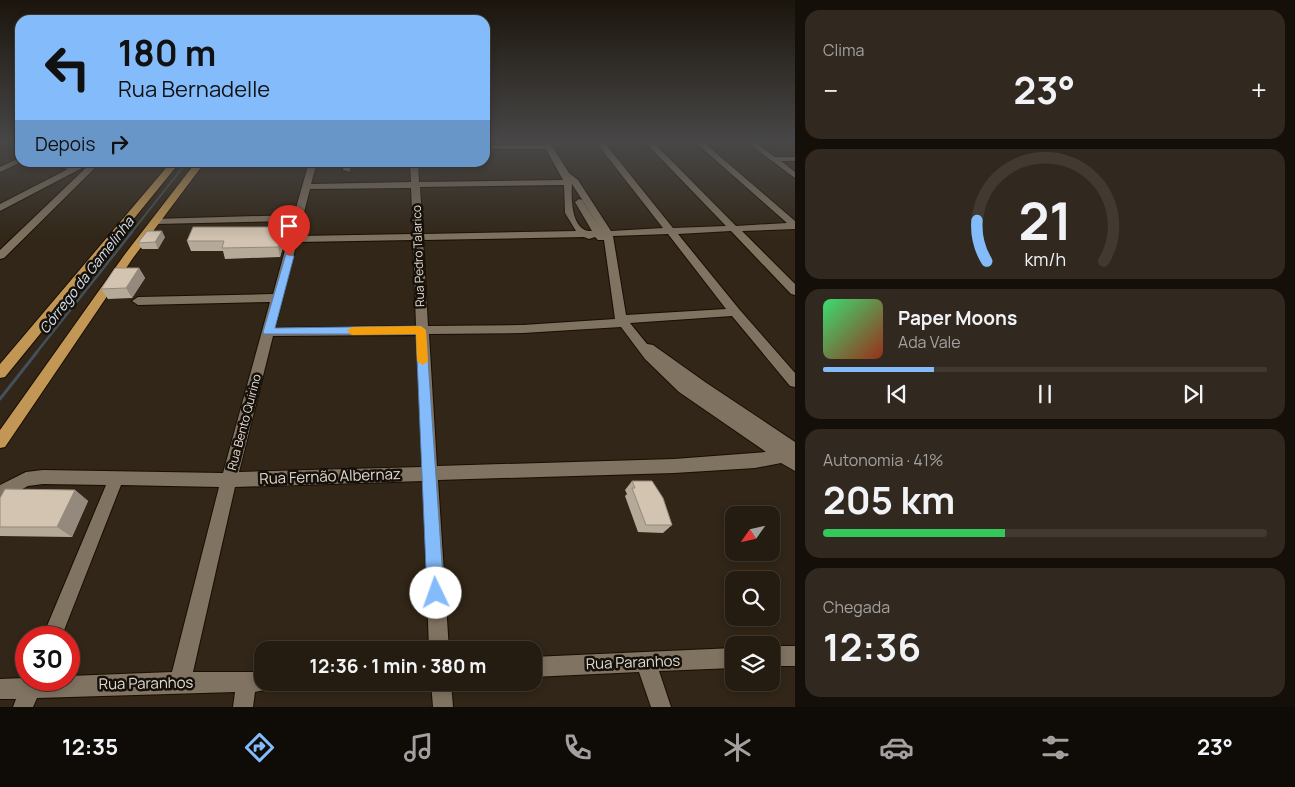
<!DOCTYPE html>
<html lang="pt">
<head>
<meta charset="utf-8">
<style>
  :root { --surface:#251c11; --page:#31291f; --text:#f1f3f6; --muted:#a3a19f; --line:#423a31; --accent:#84bcfb }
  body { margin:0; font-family:Manrope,sans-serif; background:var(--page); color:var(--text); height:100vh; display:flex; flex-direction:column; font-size:19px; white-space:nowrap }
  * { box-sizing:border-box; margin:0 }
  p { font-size:16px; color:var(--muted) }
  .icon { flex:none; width:28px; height:28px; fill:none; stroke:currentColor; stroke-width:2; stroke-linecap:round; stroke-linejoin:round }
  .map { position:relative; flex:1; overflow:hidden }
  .details { display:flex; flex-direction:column; gap:10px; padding:10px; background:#140f09; width:500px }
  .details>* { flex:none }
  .banner { position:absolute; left:15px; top:15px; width:475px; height:152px; border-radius:15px; box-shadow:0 2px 8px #0003,0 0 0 1px var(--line); background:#84bcfb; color:#111; overflow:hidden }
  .needle { width:32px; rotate:236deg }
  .controls { position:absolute; left:725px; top:506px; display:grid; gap:10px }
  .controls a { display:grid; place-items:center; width:55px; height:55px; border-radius:10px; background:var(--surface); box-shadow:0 2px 8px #0003,0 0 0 1px var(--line); font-size:25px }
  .speed { position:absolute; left:15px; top:626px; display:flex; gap:10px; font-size:25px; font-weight:700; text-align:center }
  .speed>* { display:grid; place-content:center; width:65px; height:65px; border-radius:50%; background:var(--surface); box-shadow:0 2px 8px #0003,0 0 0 1px var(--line); line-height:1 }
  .speed .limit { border:8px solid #d22; background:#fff; color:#111 }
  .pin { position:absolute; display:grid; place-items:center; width:42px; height:42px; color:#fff; margin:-51px -21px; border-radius:50% 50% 50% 0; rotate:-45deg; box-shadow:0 0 5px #0007 }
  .pin .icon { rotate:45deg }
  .me { position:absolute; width:55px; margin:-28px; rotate:357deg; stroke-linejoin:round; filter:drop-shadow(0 0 4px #0008) }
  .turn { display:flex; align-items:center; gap:18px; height:105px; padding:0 20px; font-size:22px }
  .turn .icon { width:65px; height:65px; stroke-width:2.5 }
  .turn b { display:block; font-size:35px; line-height:42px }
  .then { display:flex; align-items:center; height:48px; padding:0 20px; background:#0003; gap:10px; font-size:19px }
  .big { font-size:38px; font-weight:700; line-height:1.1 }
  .details .tile { flex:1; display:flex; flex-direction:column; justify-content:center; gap:8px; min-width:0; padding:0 18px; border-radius:15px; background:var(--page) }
  .details .dial { align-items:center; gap:0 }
  .dial svg { height:130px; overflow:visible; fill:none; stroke:var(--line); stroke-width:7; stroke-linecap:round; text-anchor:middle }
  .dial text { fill:var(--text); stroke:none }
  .song { display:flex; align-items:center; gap:15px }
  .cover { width:60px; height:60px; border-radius:8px; background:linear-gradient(135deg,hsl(140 70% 55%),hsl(10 70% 35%)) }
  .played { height:5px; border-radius:2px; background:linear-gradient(90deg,var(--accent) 25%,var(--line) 25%) }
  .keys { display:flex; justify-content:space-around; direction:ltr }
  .heat { display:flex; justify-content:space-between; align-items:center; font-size:28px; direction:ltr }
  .charge { height:8px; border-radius:4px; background:linear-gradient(90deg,#34c759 41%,var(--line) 0) }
  .trip { position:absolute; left:254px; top:641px; width:288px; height:50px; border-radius:15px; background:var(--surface); box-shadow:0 2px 8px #0003,0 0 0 1px var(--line); font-weight:700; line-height:50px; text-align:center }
  .menu { display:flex; height:80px; justify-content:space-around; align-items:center; background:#0f0b07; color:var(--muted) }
  .menu .icon { width:35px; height:35px }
  .menu .current { color:var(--accent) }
  .menu b { font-size:22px; color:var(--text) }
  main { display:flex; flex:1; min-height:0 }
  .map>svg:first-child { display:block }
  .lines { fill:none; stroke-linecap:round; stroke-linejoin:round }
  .stream-far2 { stroke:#444f5c; stroke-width:2 }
  .stream-far1 { stroke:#444f5c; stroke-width:2.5 }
  .stream { stroke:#444f5c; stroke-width:3 }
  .minor-casing { stroke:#190e02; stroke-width:2 }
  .major-casing { stroke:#190e02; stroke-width:2 }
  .minor { fill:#807361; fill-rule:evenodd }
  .major { fill:#c29654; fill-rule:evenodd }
  .wall { fill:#b5a998 }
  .shaded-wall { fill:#94897c }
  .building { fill:#d3c4b1; stroke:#94897c }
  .route { fill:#84bcfb; stroke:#567aa3 }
  .slow { fill:#f59e0b }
  .labels { text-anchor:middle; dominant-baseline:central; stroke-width:5; stroke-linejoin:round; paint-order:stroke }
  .street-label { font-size:12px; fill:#e1dad0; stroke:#151009 }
  .water-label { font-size:14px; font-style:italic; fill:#d6e2f0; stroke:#151009 }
  .near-street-label { font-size:15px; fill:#e1dad0; stroke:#151009 }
</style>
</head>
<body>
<main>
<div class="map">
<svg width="795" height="707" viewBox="0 0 795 707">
  <rect width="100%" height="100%" fill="#312617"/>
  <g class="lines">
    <path class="stream-far2" d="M131,233L187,162"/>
    <path class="stream-far1" d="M36,353L132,232"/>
    <path class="stream" d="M0,399L37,352"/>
    <defs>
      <path id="minor" d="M541,141H549L569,173L578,180L611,231L663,228L595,141H603L673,228L726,226L644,141H652L736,226L787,223L694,141H702L795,221V229L742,231L795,284V295L791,294L731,231L678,234L739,309L795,373V387L790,386L732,316L630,323L647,344L653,345L705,382L795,442V471L781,463L755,468L674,473L438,480L449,650H429L423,481L235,487L193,672H262V682H272L269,689L255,692L253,707H233L235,692L37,698L33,707H13L16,699H0V679L25,678L26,674V680H69V676L172,672L219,487L121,485L61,638H42L106,485L43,484L28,486L0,501V485L26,472L43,470L223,473L270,302L138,305L132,301L138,297L273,294L293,221L156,224L151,221L153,219L294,215L309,162H317L311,184L411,182L410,162H418L419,182L563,180L546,149H485V145H544ZM572,184L602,231L582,200L579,199L575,202L592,231C571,232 571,198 572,184ZM564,185L565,213L576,231L423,234L420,187ZM411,188L413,234L298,236L310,189ZM668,234L726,309L626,315L613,236ZM584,237L589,239L595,237L598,240H604L615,319L523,325L428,326L423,240ZM413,240L416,326L275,328L297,242ZM621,327L645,359L679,392L766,452L674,459L437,466L429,334L523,333ZM417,335L422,467L239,472L273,336Z
        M745,141H753L775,157H795V161H781L795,172V178Z
        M20,158L21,162L0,172V167Z
        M35,162H58L82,168L0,211V204L68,169Z
        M92,162H101L4,258L0,259V250Z
        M344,162H352L350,172L343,170Z
        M771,646H795V666H771Z
        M734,648V668L659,671L671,707H651L639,672L532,677V657Z
        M431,682H451L453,707H433Z"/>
      <path id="major" d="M171,162H180L5,377L0,378V364Z
        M196,162H205L133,258L5,447L0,448V430L125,254Z"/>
    </defs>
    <use href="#minor" class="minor-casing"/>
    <use href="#major" class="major-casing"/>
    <use href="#minor" class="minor"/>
    <use href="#major" class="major"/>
  </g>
  <path class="wall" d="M165,237L158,249H142L138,243Z
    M286,237L280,257L225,259L223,251H191L187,241Z
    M139,268L145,278L132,298L108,299L101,289Z
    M632,481L672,525L663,533L638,532L625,496L627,494L625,490Z
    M75,490L88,501L72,537L0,536V498Z"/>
  <path class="shaded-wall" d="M284,227L286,237L280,257L278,247Z
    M162,231L165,237L158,249L155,242Z
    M139,268L145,278L132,298L126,288Z
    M75,490L88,501L72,537L57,527Z"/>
  <path class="building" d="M193,227H284L278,247L222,248L224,241H187Z
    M147,231H162L155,242L138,243Z
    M115,268H139L126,288L101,289Z
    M632,481H652L663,498L672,525H646L632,488H635Z
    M5,489L75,490L57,527H0V498Z"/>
  <linearGradient id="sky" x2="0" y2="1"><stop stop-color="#1b150d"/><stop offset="0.59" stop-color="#484747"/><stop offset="1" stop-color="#484747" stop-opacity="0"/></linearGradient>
  <rect width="795" height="240" fill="url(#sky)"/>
  <path class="route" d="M286,254L294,256L275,328L421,326L426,330L444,593L441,598L436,601L430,598L427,593L416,334H264L263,332Z"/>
  <path class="slow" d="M421,326L426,330L428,361L423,365L417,361L416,334L352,335L347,331L352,327Z"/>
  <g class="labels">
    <g class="street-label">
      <text transform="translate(418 256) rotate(-92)">Rua Pedro Talarico</text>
      <text transform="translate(244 422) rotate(-75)">Rua Bento Quirino</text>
    </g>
    <g class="water-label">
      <text transform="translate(86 275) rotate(-52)">Córrego da Gamelinha</text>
    </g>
    <g class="near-street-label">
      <text transform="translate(330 476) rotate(-2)">Rua Fernão Albernaz</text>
      <text transform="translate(633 662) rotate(-2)">Rua Paranhos</text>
      <text transform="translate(146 683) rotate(-1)">Rua Paranhos</text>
    </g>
  </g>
</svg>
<div class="controls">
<a><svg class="needle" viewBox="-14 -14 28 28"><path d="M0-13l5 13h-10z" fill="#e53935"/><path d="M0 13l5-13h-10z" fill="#a3a19f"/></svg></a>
<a><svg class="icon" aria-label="search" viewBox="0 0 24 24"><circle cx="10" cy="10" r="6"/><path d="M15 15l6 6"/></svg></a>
<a><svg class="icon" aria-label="layers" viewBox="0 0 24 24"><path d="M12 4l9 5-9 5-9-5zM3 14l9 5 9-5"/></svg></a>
</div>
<div class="speed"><div class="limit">30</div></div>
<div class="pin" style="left:289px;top:256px;background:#d93025"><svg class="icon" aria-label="arrive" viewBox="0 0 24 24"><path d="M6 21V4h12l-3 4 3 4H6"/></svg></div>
<svg class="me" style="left:436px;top:593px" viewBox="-20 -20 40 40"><circle r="19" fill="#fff"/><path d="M0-13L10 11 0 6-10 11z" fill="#84bcfb"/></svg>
<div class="trip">12:36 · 1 min · 380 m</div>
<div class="banner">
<div class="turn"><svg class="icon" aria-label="left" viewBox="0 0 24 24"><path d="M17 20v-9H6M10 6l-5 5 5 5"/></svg><div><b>180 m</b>Rua Bernadelle</div></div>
<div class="then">Depois<svg class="icon" aria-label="right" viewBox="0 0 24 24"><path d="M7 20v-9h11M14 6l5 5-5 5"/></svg></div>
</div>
</div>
<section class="details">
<div class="tile"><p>Clima</p>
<div class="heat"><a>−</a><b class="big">23°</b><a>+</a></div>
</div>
<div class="tile dial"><svg viewBox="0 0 100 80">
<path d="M14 69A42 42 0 1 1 86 69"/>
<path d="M14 69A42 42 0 0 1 8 44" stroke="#84bcfb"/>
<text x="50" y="56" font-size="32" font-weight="700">21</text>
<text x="50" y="72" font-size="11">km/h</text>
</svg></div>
<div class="tile">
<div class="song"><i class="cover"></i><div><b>Paper Moons</b><p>Ada Vale</p></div></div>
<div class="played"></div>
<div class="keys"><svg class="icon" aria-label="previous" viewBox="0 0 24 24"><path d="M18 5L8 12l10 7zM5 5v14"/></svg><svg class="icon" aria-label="pause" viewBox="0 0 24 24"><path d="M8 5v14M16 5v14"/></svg><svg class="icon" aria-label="next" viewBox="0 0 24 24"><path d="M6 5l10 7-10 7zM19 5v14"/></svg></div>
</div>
<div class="tile"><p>Autonomia · 41%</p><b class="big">205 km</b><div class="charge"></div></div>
<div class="tile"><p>Chegada</p><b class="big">12:36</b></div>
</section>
</main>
<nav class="menu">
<b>12:35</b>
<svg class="icon current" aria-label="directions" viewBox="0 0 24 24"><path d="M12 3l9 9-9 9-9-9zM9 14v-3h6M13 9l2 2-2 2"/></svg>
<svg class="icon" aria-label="music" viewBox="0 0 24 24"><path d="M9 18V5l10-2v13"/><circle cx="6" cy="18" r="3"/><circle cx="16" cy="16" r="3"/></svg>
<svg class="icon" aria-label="phone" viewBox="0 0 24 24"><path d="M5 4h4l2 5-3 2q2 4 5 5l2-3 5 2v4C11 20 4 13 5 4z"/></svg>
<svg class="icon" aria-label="climate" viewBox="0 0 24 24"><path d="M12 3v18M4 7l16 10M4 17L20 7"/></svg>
<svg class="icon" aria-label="car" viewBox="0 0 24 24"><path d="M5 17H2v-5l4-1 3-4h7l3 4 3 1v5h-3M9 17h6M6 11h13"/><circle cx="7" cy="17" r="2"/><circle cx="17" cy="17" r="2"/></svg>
<svg class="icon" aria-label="filters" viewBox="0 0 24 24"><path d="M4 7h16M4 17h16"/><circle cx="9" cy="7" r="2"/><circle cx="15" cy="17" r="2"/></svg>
<b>23°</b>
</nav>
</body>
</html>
